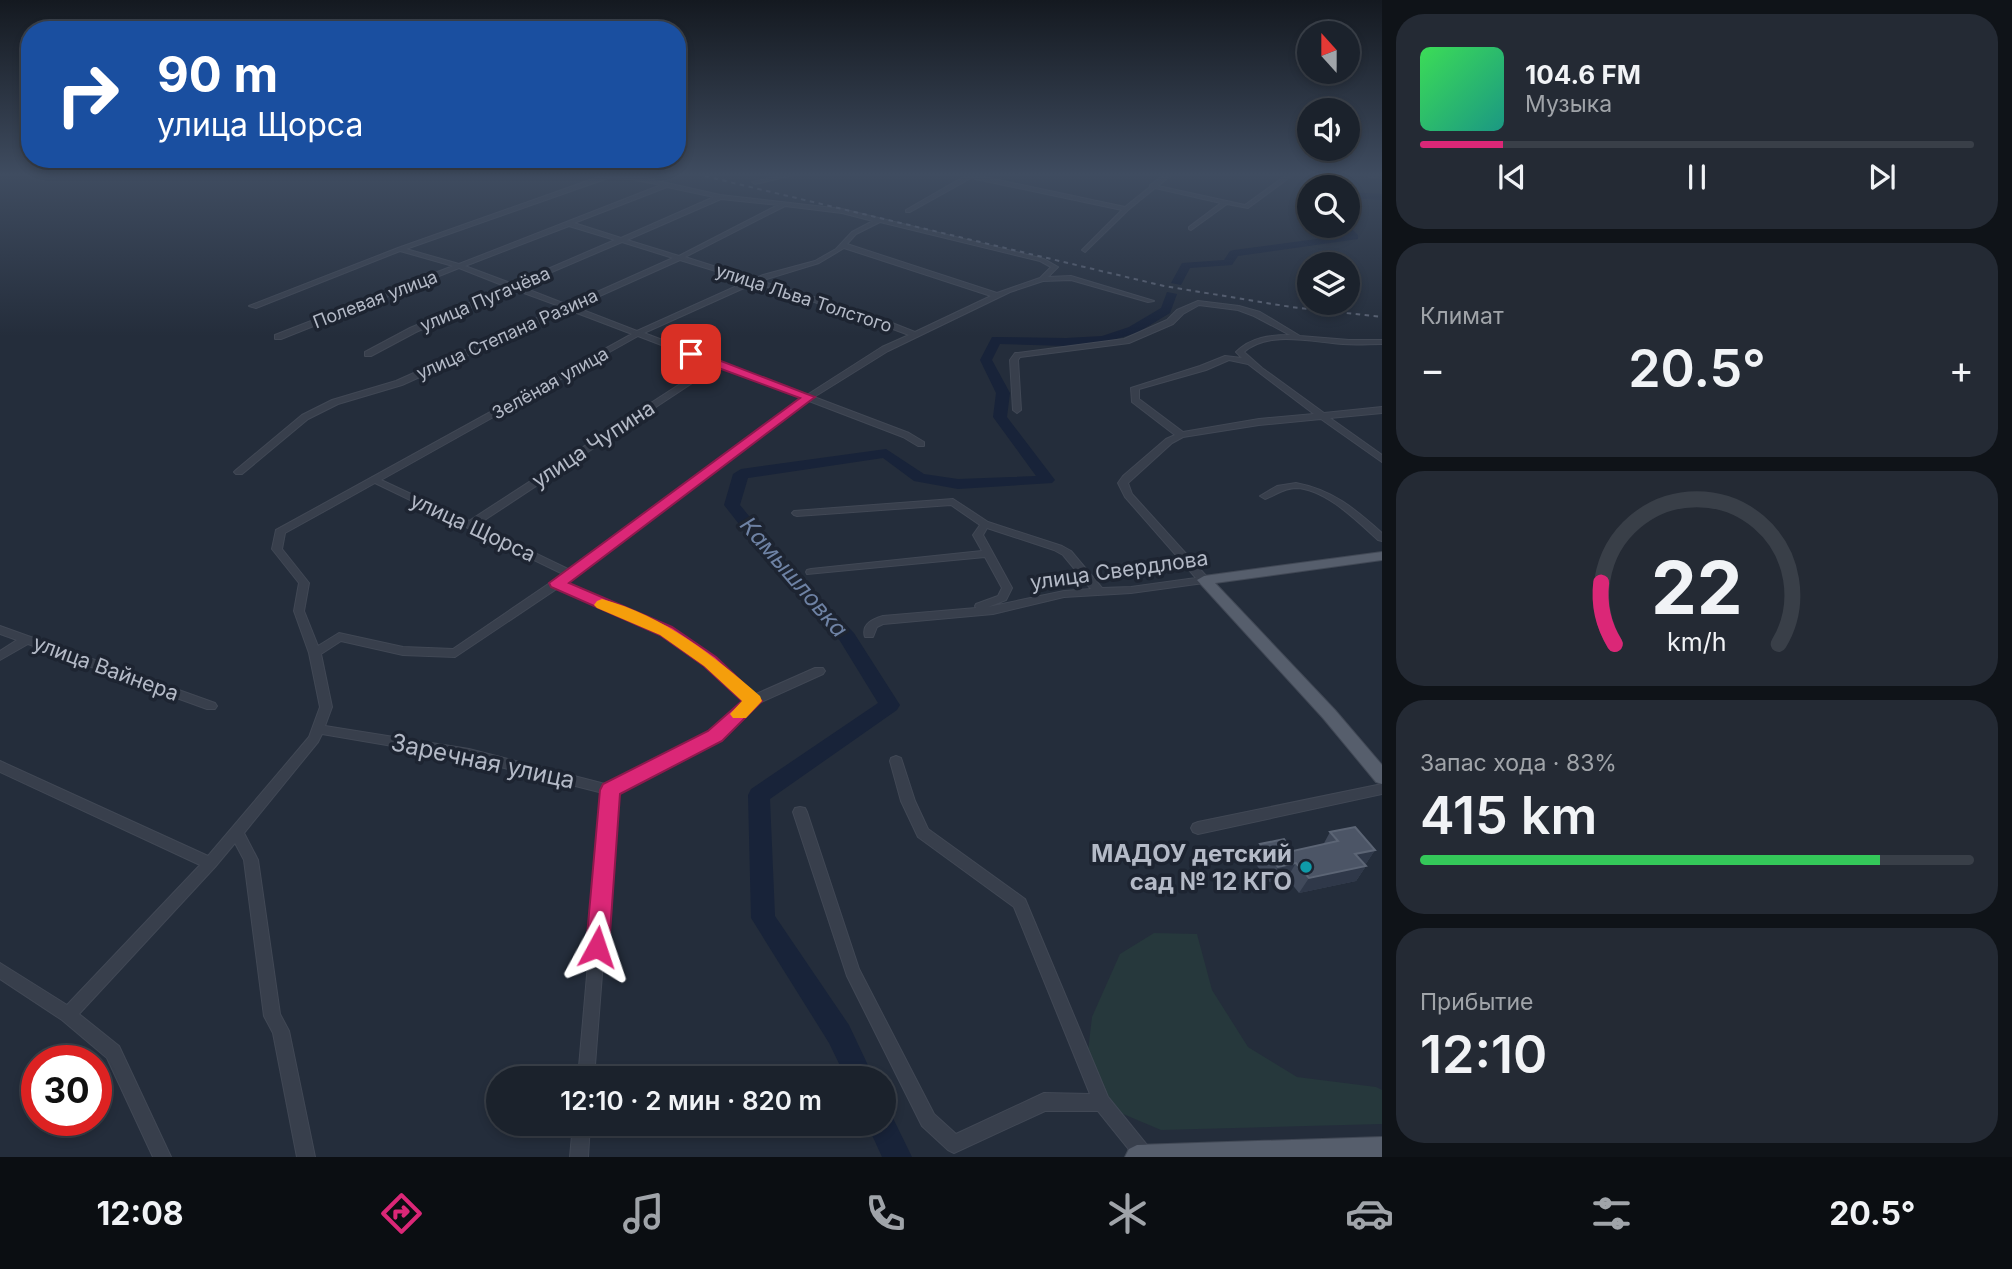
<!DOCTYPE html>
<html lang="ru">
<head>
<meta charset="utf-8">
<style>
  :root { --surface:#1b222c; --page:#242a34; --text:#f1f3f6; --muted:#a0a4a9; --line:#393f48; --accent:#db2777 }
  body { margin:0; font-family:Inter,sans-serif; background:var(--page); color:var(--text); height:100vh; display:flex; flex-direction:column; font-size:26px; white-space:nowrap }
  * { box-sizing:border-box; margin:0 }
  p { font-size:23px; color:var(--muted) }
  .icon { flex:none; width:38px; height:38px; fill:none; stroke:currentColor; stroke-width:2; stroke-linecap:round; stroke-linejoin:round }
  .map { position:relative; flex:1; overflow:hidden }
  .panel { display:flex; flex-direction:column; gap:14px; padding:14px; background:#0f1318; width:630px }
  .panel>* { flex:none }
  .top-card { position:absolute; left:21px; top:21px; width:665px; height:147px; border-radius:28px; box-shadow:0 4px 10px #0003,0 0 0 2px var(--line); background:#1a4fa0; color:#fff; overflow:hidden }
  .needle { width:46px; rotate:339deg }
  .buttons { position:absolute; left:1297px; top:21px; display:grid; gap:14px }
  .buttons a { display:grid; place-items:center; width:63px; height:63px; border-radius:50%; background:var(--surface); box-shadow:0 4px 10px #0003,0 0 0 2px var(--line); font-size:35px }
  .speed { position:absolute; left:21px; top:1045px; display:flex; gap:14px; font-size:35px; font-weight:700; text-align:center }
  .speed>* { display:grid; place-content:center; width:91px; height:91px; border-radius:50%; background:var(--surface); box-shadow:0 4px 10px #0003,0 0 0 2px var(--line); line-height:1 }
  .speed .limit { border:10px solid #d22; background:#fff; color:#111 }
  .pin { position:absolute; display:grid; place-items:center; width:60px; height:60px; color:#fff; margin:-30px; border-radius:14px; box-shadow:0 4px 10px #0006 }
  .me { position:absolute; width:77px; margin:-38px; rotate:5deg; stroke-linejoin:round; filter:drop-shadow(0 0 5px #0008) }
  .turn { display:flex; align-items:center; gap:24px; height:147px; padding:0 21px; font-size:32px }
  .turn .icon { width:91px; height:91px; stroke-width:2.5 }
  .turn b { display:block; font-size:49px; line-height:60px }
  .big { font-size:52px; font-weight:600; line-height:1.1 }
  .panel .card { flex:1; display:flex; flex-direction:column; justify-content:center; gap:10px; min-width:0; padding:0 24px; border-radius:28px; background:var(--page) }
  .panel .dial { align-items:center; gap:0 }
  .dial svg { height:182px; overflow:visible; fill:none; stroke:var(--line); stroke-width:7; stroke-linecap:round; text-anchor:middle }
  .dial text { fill:var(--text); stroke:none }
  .song { display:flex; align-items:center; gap:21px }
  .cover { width:84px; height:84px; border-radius:10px; background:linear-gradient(135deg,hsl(130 70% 55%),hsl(170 70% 35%)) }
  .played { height:7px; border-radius:4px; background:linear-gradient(90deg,var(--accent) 15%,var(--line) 15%) }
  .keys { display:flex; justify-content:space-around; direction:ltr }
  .heat { display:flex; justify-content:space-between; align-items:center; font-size:38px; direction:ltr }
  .charge { height:10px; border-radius:5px; background:linear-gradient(90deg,#34c759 83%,var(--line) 0) }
  .trip { position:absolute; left:486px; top:1066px; width:410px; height:70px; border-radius:35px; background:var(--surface); box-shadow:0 4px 10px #0003,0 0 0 2px var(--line); font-weight:600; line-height:70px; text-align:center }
  .dock { display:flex; height:112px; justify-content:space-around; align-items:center; background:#0b0e12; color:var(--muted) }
  .dock .icon { width:49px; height:49px }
  .dock .on { color:var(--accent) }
  .dock b { font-size:32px; color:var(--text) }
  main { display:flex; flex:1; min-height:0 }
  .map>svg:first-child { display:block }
  .green { fill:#26383c }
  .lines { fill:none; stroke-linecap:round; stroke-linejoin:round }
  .river { fill:#182339; fill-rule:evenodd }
  .minor-casing { stroke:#414855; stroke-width:2 }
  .major-casing { stroke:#414855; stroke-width:2 }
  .minor { fill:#383f4c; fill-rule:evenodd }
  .major { fill:#565e6c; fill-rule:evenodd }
  .rail { stroke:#5a6273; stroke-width:2; stroke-dasharray:4.5 4.5; stroke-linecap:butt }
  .wall { fill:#40495a }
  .shaded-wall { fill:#2f3849 }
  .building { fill:#4c5566; stroke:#5c6575; stroke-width:2 }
  .route { fill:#db2777; stroke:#8e194d; stroke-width:2 }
  .slow { fill:#f59e0b }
  .culture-dot { fill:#0f9aa8; stroke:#1d2431; stroke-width:2.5 }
  .labels { text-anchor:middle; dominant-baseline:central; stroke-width:7; stroke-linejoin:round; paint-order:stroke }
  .far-street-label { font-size:18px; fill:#b4bac7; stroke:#1d2431 }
  .street-label { font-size:21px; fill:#b4bac7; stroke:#1d2431 }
  .water-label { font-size:23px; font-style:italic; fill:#6e82a4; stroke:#1d2431 }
  .near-street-label { font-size:24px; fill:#b4bac7; stroke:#1d2431 }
  .near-poi-label { font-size:24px; font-weight:bold; fill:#b4bac7; stroke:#1d2431; text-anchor:end }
</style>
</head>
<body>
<main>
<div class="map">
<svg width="1382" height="1157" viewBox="0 0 1382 1157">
  <rect width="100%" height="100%" fill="#242d3b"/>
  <path class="green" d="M1154,933L1197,934L1212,990L1248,1047L1297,1077L1376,1087L1382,1090V1124L1161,1130L1116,1111L1087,1060L1092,1017L1120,954Z"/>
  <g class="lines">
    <path class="river" d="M1348,192L1382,194V200L1348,198Z
      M1348,225L1358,235V239L1238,256L1232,265L1190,268L1181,285L1171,283L1182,263L1224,260L1230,251L1234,250L1346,235L1338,226Z
      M1167,292L1177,294L1170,313L1137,333L1102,343L1066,346L1000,344L992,360L1010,393L1007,417L1055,480L1052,483L958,489L914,481L883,458L748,478L740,505L794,571L854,633L900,705L897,710L770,799L775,916L849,1025L874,1078H846L829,1043L751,918L748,795L751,789L878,703L840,641L782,579L724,505L733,474L741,469L886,449L924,474L958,479L1036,476L993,417L996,393L980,360L992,337L1066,338L1102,336L1129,327L1161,308Z
      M884,1111L891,1114L912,1157H882L867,1124H884Z"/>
    <defs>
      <path id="minor" d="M607,174L631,175L720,195L842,209L1044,259L1058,267L1048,277L1071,276L1154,301L1148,302L1071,280L1043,281L1010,292L888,351L814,397L909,433L924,442V446H918L903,437L809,401L565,583L670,628L714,659L754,695L815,668H823L825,671L823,674L757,704L719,739L616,793L594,1078H578L603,793L469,759L322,734L318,742L244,833L258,860L280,1014L289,1031L315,1157H297L273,1033L264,1016L244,860L235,843L215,867L79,1014L119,1046L171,1157H153L107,1058L62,1020L0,979V963L67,1005L200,865L0,772V761L208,856L309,737L320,707L309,653L294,611L299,583L272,549L276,530L632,334L569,310L402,385L338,404L308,419L242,474H236L234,472L236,470L302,415L332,400L396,381L562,307L513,289L416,332L371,356H365V352L410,328L507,287L459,268L281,339H275V335L453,266L400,251L256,308L249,306L398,248ZM608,178L631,179L661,185L459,264L406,249ZM667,187L714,197L621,238L574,223ZM721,199L778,205L679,256L627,240ZM785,206L842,213L873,221L852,232L836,249L815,261L763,275L754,279L685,257ZM880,222L1040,261L1051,267L1040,278L997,293L847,244L856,234ZM569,226L615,240L513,284L465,266ZM622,242L673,258L568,305L519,286ZM844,248L991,296L915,332L864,312L760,281L819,263ZM680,260L748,281L637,331L575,307ZM755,283L858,316L909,335L882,347L807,395L644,333ZM638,336L711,364L469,521L381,480ZM718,366L802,398L570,570L477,525ZM375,483L563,574L453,649L403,647L339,633L318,646L304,611L309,583L282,549L285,533ZM558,588L662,634L706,665L745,701L711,733L609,785L469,749L325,726L332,707L321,654L341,641L403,655L455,657Z
        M789,174H798L755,184L752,182Z
        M960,174H975V175L1125,207L1150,187V185L1166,174H1172L1158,186L1245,205L1288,174H1294L1248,208L1227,204L1191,230L1189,229V227L1221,203L1155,188L1128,210L1085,252L1082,250L1122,210L971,178L910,212H906V210L965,176Z
        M1359,174H1370L1378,176L1375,178Z
        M1198,301L1239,306L1260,312L1300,336L1349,340H1382V344C1369,344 1356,345 1343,344C1312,342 1269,330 1244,352L1262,368L1324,413L1382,407V413L1330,418L1382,455V462L1321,419L1259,425L1183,437L1172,443L1128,483L1132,494L1208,578L1209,580L1208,582L1204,583L1131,593L1064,597L993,614L883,624L877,627L873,637H865C861,624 873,619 883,616L976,608L975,606L976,604L998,596L1002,588L985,557L807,574L806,572L807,570L811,569L982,551L973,535L980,525L951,505L797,516L794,515L792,513L794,511L953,499L988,522L1062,546L1071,551L1102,588L1131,587L1196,578L1125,497L1118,483L1123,476L1166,439L1175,435L1132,402L1131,388L1200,366L1225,356L1242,358L1236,352C1251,337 1270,335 1290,335L1254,316L1238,310L1199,305L1183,314L1173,324L1129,343L1020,357L1018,360L1021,410L1017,413L1013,410L1010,360L1015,353H1018L1124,339L1167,320L1177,310ZM1229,360L1248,364L1314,414L1259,419L1183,432L1139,399V389L1206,370ZM987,528L1054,550L1063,555L1091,589L1064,591L988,607L1006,600L1012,588L983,535Z
        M1296,483C1333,490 1355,509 1382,533V541L1378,540C1358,522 1326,489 1296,488C1284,488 1276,495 1265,499L1260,496L1277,486Z
        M0,626L215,703L217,706L215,709H207L28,644L0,660V651L17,640L0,634Z
        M896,756L901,758L902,761L915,801L928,829L1025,899L1108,1097L1151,1150L1153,1157H1135L1098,1111H1045L954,1153L948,1150L922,1126L847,976L793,812L795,808L800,807L805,808L807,812L859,969L934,1114L956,1134L1044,1093L1090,1094L1014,907L918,837L901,801L890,761L891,758Z
        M1382,784V794L1198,834L1193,832L1191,828L1193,824L1198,822Z
        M573,1124H590L588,1157H570Z"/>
      <path id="major" d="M1382,552V560L1215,583L1335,710L1382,765V784L1376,782L1323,718L1197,580L1204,576Z
        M1382,1137V1157H1125L1129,1149L1137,1145Z"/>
    </defs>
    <use href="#minor" class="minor-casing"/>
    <use href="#major" class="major-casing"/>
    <use href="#minor" class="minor"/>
    <use href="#major" class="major"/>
    <path class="rail" d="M0,174H12
      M696,174L1164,286L1291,307L1382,317"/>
  </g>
  <path class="wall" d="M1330,832L1375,850L1365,865L1366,866L1356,881L1299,893L1287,878L1269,882L1252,859L1260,844L1293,851L1323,845Z"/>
  <path class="shaded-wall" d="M1375,850L1365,865L1346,869L1355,854Z
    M1296,863L1287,878L1269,882L1278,867Z
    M1366,866L1356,881L1299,893L1309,878Z"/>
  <path class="building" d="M1355,827L1375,850L1355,854L1366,866L1309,878L1296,863L1278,867L1260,844L1284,839L1293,851L1338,841L1330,832Z"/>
  <linearGradient id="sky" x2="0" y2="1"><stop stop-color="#141920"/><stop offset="0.52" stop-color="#3f4c60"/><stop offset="1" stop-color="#3f4c60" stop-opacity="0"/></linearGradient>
  <rect width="1382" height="336" fill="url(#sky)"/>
  <path class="route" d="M686,351H695L815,397L569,583L672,627L716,657L762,701L722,741L620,794L609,947L605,954L597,957L589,954L586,947L600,790L603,784L708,731L742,701L704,666L660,635L551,587L549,583L800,398L686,356Z"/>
  <path class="slow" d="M602,599C664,616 713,655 760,696L762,701L746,718H733L730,714L742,701L704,666L660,635L597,608L594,605L597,601Z"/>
  <circle class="culture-dot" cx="1306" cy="867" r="7"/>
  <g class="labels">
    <g class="far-street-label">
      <text transform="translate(804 298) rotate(18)">улица Льва Толстого</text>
      <text transform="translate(375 299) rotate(-21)">Полевая улица</text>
      <text transform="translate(485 299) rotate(-23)">улица Пугачёва</text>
      <text transform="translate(507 334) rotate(-24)">улица Степана Разина</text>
      <text transform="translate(550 383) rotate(-29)">Зелёная улица</text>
    </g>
    <g class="street-label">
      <text transform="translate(593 444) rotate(-33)">улица Чупина</text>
      <text transform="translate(473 527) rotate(25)">улица Щорса</text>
      <text transform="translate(1119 570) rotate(-8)">улица Свердлова</text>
      <text transform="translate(106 668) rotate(20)">улица Вайнера</text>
    </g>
    <g class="water-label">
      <text transform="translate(794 577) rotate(49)">Камышловка</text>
    </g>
    <g class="near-street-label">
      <text transform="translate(483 761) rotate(12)">Заречная улица</text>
    </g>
    <g class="near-poi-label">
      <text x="1292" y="853">МАДОУ детский<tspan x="1292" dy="28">сад № 12 КГО</tspan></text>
    </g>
  </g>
</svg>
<div class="buttons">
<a><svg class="needle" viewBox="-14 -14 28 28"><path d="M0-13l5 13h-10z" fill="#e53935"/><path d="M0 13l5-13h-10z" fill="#a0a4a9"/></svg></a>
<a><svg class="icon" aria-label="sound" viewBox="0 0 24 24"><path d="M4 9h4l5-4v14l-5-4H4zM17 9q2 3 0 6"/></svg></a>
<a><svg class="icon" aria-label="search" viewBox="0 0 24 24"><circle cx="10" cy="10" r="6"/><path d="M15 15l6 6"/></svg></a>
<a><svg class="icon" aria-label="layers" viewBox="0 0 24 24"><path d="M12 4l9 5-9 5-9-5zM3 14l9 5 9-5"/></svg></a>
</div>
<div class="speed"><div class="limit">30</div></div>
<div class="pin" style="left:691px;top:354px;background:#d93025"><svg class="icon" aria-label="arrive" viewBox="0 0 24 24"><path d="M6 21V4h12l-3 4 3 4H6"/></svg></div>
<svg class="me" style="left:597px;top:947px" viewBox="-20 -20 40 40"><path d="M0-17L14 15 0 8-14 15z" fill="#db2777" stroke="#fff" stroke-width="4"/></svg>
<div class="trip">12:10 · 2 мин · 820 m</div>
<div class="top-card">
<div class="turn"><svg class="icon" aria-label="right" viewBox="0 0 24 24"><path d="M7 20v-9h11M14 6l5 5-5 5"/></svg><div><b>90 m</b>улица Щорса</div></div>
</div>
</div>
<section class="panel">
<div class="card">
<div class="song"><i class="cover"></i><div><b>104.6 FM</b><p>Музыка</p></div></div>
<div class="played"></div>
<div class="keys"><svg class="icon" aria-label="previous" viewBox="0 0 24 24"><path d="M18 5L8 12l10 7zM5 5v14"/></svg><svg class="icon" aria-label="pause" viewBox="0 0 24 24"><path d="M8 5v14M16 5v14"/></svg><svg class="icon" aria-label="next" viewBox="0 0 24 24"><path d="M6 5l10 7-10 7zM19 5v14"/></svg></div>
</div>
<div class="card"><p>Климат</p>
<div class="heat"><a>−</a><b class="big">20.5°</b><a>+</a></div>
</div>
<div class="card dial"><svg viewBox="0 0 100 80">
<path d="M14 69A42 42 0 1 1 86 69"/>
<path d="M14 69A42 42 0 0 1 8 42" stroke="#db2777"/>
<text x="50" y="56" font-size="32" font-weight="700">22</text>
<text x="50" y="72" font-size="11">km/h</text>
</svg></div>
<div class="card"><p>Запас хода · 83%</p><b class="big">415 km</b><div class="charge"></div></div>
<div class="card"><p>Прибытие</p><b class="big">12:10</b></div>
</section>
</main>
<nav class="dock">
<b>12:08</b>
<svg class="icon on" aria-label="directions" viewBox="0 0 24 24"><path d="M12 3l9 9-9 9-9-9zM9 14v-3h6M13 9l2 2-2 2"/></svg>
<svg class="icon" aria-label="music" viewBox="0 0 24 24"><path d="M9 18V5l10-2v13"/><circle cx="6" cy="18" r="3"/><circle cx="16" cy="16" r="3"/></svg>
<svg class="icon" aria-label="phone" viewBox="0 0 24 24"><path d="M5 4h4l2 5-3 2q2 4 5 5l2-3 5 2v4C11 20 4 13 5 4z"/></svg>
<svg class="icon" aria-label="climate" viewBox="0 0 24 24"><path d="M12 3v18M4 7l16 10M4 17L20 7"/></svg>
<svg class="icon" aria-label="car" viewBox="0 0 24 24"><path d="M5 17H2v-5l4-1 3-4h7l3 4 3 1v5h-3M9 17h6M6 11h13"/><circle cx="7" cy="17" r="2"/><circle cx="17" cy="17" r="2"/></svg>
<svg class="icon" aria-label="filters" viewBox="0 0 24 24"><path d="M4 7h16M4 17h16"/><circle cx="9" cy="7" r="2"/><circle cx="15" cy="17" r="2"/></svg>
<b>20.5°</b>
</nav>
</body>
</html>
